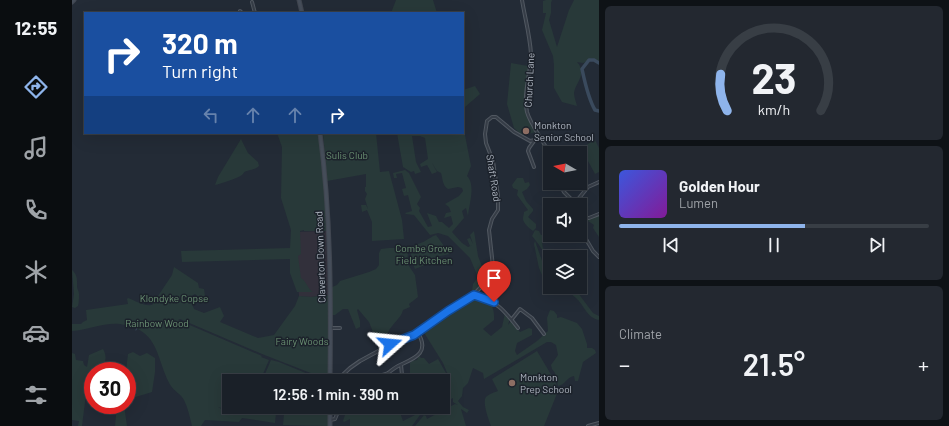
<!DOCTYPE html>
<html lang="en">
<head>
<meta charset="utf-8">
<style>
  :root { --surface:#1a2028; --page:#232830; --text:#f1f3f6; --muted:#9fa3a8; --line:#383e45; --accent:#8eb4eb }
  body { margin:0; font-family:Barlow,sans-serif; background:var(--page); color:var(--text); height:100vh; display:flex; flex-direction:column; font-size:15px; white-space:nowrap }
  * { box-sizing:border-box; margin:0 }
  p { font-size:13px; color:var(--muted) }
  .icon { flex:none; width:22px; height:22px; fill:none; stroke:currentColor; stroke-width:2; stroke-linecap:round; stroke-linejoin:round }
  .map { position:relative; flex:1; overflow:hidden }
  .side { display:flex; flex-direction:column; gap:6px; padding:6px; background:#0e1216; width:350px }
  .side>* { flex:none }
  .top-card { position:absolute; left:12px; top:12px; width:380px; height:122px; border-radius:0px; box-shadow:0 4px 16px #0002,0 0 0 1px var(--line); background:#1a4fa0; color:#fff; overflow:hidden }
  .needle { width:26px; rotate:279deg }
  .controls { position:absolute; left:471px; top:146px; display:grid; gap:8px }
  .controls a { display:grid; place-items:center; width:44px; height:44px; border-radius:0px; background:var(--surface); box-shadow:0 4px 16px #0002,0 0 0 1px var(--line); font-size:20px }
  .speed { position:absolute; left:12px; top:362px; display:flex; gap:8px; font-size:20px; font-weight:700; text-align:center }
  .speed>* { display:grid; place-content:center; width:52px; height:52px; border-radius:50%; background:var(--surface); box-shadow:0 4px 16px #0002,0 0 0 1px var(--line); line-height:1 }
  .speed .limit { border:6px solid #d22; background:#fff; color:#111 }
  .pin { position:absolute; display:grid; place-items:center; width:34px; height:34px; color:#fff; margin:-41px -17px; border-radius:50% 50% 50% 0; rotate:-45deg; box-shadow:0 0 4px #0007 }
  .pin .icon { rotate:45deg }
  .me { position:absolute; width:44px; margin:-22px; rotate:72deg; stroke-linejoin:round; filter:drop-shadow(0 0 3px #0008) }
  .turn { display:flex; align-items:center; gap:14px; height:84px; padding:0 12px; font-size:18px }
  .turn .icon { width:52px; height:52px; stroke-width:2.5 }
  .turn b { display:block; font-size:28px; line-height:34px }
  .lanes { display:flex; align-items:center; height:38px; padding:0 12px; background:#0003; justify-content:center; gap:20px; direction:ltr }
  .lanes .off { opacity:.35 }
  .big { font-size:30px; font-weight:600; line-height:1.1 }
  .side .tile { flex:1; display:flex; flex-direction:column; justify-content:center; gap:6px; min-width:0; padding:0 14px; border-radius:6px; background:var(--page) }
  .side .dial { align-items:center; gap:0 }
  .dial svg { height:104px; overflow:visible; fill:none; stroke:var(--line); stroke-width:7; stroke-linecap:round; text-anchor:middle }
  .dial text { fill:var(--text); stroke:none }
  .song { display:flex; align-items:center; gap:12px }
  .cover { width:48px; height:48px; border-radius:6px; background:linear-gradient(135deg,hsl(230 70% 55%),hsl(290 70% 35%)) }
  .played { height:4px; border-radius:2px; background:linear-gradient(90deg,var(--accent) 60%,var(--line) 60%) }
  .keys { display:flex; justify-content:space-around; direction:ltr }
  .heat { display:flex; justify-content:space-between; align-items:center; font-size:22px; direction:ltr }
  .trip { position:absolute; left:150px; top:374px; width:228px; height:40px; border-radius:0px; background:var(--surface); box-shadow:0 4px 16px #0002,0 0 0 1px var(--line); font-weight:600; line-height:40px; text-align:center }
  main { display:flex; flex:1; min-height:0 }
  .menu { display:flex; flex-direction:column; width:72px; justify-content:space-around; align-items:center; background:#0a0d10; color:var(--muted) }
  .menu .icon { width:28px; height:28px }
  .menu .current { color:var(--accent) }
  .menu b { font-size:18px; color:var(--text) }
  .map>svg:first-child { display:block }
  .medical { fill:#32303b }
  .green { fill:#283939 }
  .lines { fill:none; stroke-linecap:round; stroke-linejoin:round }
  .stream { stroke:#3a4a5d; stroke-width:1 }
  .river { stroke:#3a4a5d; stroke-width:3.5 }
  .street-casing { stroke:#515861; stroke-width:4 }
  .secondary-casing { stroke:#404650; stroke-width:5 }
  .street { stroke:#363d47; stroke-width:2 }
  .secondary { stroke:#454d59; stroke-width:3 }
  .route-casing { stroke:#114b97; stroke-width:10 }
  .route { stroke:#1a73e8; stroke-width:7 }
  .education-dot { fill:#8d6e63; stroke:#1c222b; stroke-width:1.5 }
  .labels { text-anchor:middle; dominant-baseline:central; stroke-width:3; stroke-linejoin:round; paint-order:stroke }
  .street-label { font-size:10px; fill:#b1b8c3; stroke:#1c222b }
  .poi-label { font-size:10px; fill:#b1b8c3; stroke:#1c222b; text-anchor:start }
  .park-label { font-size:10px; fill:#6b9173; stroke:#1c222b }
</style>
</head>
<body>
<main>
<nav class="menu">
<b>12:55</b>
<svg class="icon current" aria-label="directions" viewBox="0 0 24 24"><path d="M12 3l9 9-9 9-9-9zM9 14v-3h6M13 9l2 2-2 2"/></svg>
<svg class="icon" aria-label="music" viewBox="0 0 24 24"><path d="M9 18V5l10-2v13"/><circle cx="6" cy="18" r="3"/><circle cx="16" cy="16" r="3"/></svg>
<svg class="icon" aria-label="phone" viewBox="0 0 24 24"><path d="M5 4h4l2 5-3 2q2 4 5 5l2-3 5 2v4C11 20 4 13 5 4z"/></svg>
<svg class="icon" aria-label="climate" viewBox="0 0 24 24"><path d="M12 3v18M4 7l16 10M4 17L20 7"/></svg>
<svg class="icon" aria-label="car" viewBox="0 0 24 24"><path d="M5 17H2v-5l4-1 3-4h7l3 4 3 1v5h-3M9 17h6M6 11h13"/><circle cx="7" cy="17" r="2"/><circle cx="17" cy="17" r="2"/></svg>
<svg class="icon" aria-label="filters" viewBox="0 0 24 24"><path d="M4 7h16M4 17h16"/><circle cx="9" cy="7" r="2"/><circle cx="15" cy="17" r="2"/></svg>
</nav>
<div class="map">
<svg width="527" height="426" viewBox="0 0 527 426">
  <rect width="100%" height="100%" fill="#232b36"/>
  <path class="medical" d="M254,231L256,295L239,297L227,296L223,232Z"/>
  <path class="green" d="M324,0H361L365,13H319Z
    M474,0H480L479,3V13L477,20L485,47L497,10L502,0H527V61C516,55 518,61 511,63L505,62C516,74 503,83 502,93C502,97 504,102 505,106L490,102L482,88V65L481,56L470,30L474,13H471V1Z
    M439,63L456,66L453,105L454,114L463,132L451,136L442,128L435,104Z
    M403,86L408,94L393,107L391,116V90Z
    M391,125L399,166L395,176C404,185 397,204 396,216L394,208L390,211L392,218L380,232L390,243L396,247L401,245L398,246L395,239L398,238L401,244L398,235L402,231L406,256L411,269L417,271C417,280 408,288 400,291L401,284L406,277L398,258L376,236L366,233L358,235L342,215L334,214L333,213L340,211L336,195L332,196L330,189L334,188L330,173L324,174L325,178H322L321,173L333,170L337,173L349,197L345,204L348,208L347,211L356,227L360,226L355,213L364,216L367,222H370L377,228L381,224L379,216L372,218L374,213L379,212L377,207L373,204L387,196L391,191L390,188L386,187L376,189C370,185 371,179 369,173L365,171L360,163L365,172L360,174L355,165L349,167L348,164L356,159L353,138L348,136H340L344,162L349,172L343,174L342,171L339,172L331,167L325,133H391Z
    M205,133H247L252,185L254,229V231H232V230L228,231L229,254L226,256L229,278C235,282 235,288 241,292H225L218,273V259L110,262L109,251L218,248L219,230L209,198L210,147Z
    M251,133H304L308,172L317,171L330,220L332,239L300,241V222L295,210L290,212L289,205H294L296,209L293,199L295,194L293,191V187H294V174L255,181Z
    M169,139L176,153L186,162L187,166C183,170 179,169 175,171C171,172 173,172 170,175C166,178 148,184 143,185L146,177Z
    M523,140L527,148V172L523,174L509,148Z
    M445,178H451L453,183L457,182L458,185L455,189L450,192L454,201L461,209V211L456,217L464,224V228L461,231C458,229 451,223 451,219C451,216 452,214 452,212L456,210L445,195L446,190L441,188L440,185Z
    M526,216H527V237L521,228L522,225L516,221L517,219Z
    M463,230L467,231L469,235H483L486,237L470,242L471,248L478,259V281L473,282L467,268L462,244L463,241L474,272L476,271V269L473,263L475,259C472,251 465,242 460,236Z
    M364,235L378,254L364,257L363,261L343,269L340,262L338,249C344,243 346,245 353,241C357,239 360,236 364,235Z
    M317,248H334L336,252L335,263L343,275L346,297L337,304L338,307L331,310C329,319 319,324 316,333L307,334L301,332L297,322L286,309L285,310L288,321V327L284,329L276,309H271L263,315H258L260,287L265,285L268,281L297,272L304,269L307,265V253L309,249Z
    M102,267L126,283L127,288L132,289L133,296L130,299L123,294L117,297L122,309L132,313L148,307L152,316L148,322L186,338L202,335L223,306L227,296L239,297L256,295V378L254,379L190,354L108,319L106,320L190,356L189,357L197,360L188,381H157V407H181L180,410L169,413L146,407C157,414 168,416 180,412L182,407H257V426L211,425L212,414L204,413L203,423L170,418L167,422L133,420L129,426H120C118,418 116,408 112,400C109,394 102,391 99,386C83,358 89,330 48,324C33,322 16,330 0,331V324H9L11,322L15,320L14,310L56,304L55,299L56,298C64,301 71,306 80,305L100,275Z
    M0,270C6,275 5,281 5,287C5,289 7,291 7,294C7,298 7,302 6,306L3,308L0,307L2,294Z
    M512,284V288L506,293L521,313L527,316V320C515,318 512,305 504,298C500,295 496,291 492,287H508V285Z
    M401,296C416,300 423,303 422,320L411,329L419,336L430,327L433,313L438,318L436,325L439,321L448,332L457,328L460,329V335L445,343L443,351L445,355L465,341L476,331L475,318L478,310L482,311L485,315V318L489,317L505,323L510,329L515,344V348H520L523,350L524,353L511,362L506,381H503L502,376C495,377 493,385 486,386L483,373L480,369L479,365L486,355L484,345L479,342H475L412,379L411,373L401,368L396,383L391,388L390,396L386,401L391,407L397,410L395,413L389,409L394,426H343L352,415L354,416L355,419L383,404L386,405L381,402V398L371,403V381H361V377L359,374L356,376V380L354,381H335L338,375V363L340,361L345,360L347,356L349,358H352L357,364L366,359L379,382L371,363L351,331Z
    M31,349C35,356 35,364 26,369L27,371H21V379L16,378L10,426H6L7,421L0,420V353L3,354L4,360L11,361L12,365L15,367L17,355Z
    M465,351L484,383L486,391L472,426H419C417,420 410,403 414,397C417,394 423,392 426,391L420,379Z
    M61,352L68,356L75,353L83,358V372L80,392L57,399L55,397L54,371L56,354Z
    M199,360L207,362L253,381H190Z
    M45,405H52L55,426H43Z
    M281,407H326L331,421L349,412L347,407H362L348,415L340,426H278V419L272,422L271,421L273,415L277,412H280Z"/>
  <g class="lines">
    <path class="stream" d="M64,330L66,325"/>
    <path class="river" d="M527,63L522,60H517L510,69C513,83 516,98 523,110L527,111"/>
    <defs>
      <path id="street" d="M450,0C453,18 458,36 459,54C459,73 451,93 455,112C459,126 472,141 478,155
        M180,2L183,13
        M168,11L170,13
        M462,141L457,148L456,151L462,167
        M487,183L492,192L505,205
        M503,203L516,187L527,182
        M508,209L513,218
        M513,218H517L527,214
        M508,224L513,218
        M508,229L521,251L527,257
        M401,295C425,301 432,310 446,328
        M440,319L448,309L460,318L472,334
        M258,328H268
        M329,365L330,375
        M264,381L278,368L288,361L321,343L334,339L346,333L376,311L401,295L415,281L421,267L417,230L420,219L426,210V196L421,161L414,143L413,134L415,121L420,117H424L442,132L458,141L463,140L469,137
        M299,381C304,375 309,376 316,373C319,371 322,368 326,366C340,359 359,354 346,333
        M258,420L263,419L268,407
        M516,426L527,423"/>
      <path id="secondary" d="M227,0L230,13
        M0,2L2,0
        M248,133C259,215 259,299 258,381
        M258,426V407"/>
    </defs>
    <use href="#street" class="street-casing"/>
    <use href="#secondary" class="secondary-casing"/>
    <use href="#street" class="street"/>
    <use href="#secondary" class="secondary"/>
  </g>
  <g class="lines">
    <defs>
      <path id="route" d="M318,344L342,335L376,311L402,295L422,302"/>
    </defs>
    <use href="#route" class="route-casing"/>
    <use href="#route" class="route"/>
  </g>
  <g class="education-dot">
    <circle cx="454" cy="131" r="4"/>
    <circle cx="440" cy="383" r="4"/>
  </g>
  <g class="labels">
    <g class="street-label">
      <text transform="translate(457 80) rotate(-87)">Church Lane</text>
      <text transform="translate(422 178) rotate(81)">Shaft Road</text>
      <text transform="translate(248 257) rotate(-92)">Claverton Down Road</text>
    </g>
    <g class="poi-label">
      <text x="462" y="125">Monkton<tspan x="462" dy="12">Senior School</tspan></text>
      <text x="448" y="377">Monkton<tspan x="448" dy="12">Prep School</tspan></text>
    </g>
    <g class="park-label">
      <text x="275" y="155">Sulis Club</text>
      <text x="352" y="248">Combe Grove<tspan x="352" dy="12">Field Kitchen</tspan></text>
      <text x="102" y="298">Klondyke Copse</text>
      <text x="85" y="323">Rainbow Wood</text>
      <text x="230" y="341">Fairy Woods</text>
    </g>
  </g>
</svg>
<div class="controls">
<a><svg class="needle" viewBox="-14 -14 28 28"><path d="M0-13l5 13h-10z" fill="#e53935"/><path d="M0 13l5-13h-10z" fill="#9fa3a8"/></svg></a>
<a><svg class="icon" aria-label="sound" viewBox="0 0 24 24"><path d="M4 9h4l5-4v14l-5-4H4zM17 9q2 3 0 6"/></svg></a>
<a><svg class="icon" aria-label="layers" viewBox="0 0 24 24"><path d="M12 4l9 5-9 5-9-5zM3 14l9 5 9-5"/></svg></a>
</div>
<div class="speed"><div class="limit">30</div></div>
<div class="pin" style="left:422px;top:302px;background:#d93025"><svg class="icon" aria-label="arrive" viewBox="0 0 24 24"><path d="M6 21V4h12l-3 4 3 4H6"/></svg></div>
<svg class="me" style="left:318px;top:344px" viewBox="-20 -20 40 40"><path d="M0-17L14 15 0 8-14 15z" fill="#1a73e8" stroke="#fff" stroke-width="4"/></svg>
<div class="trip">12:56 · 1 min · 390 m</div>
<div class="top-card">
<div class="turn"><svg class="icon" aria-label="right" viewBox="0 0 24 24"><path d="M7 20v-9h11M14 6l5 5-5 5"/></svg><div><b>320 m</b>Turn right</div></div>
<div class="lanes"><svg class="icon off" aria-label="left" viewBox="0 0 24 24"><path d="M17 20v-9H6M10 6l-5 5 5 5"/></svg><svg class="icon off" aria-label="ahead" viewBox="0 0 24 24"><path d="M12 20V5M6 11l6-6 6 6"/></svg><svg class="icon off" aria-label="ahead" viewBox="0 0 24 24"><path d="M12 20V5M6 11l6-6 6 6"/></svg><svg class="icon" aria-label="right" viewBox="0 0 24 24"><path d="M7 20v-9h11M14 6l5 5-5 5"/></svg></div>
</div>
</div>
<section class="side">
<div class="tile dial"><svg viewBox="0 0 100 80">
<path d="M14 69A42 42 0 1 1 86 69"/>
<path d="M14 69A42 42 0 0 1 9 41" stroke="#8eb4eb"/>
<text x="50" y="56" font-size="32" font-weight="700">23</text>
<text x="50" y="72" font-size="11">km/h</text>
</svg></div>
<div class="tile">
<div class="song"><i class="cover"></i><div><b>Golden Hour</b><p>Lumen</p></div></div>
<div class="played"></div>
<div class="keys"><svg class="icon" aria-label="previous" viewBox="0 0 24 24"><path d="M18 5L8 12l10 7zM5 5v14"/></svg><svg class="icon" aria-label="pause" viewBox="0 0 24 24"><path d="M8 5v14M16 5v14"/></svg><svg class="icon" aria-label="next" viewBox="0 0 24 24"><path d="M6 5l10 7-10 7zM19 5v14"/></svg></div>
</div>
<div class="tile"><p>Climate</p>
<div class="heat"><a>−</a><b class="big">21.5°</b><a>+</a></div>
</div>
</section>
</main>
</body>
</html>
